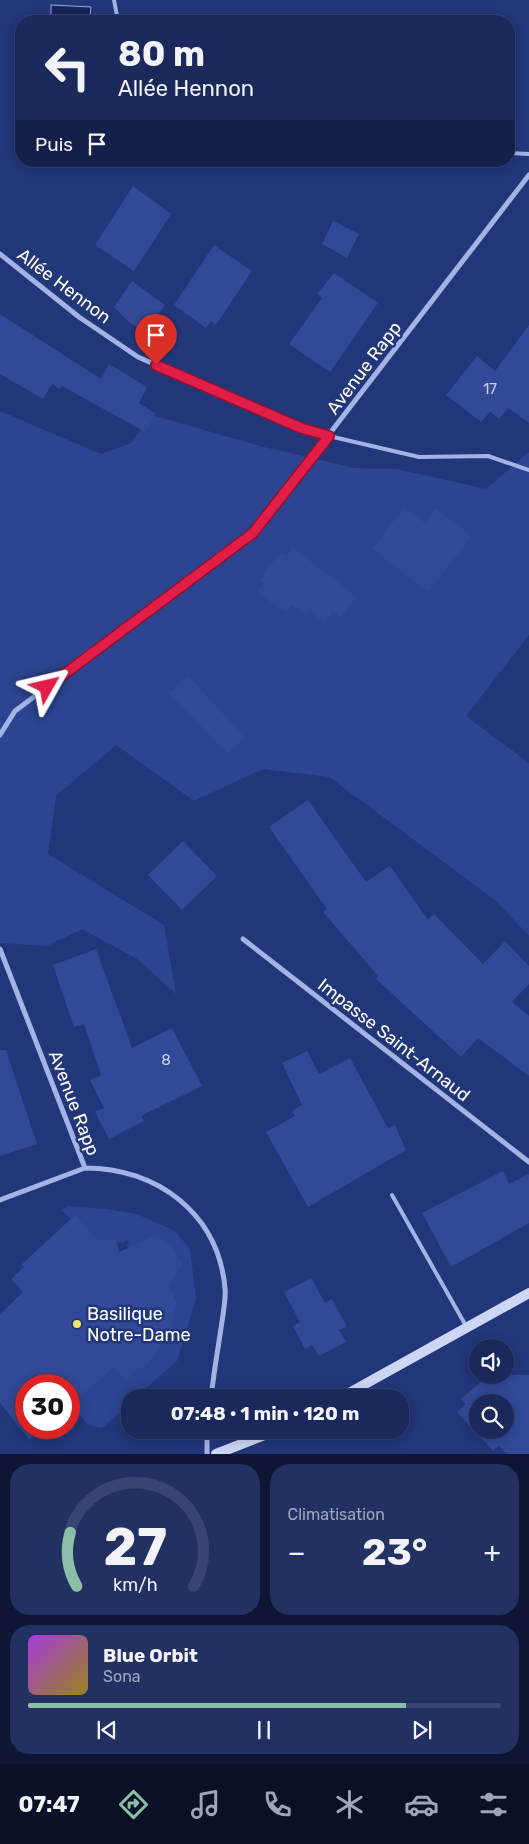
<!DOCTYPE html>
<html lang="fr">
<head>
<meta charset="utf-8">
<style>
  :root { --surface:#1a285c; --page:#233062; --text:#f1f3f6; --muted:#9fa6bb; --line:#384472; --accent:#8abfa5 }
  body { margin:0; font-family:Rubik,sans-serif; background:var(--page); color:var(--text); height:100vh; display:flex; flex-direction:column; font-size:19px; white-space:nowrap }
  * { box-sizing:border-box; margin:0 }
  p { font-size:16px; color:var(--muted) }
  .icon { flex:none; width:28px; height:28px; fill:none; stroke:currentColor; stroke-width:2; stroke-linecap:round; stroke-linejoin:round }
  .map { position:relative; height:1454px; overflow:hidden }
  .sheet { display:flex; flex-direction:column; gap:10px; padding:10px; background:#0e1633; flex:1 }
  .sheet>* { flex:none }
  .banner { position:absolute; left:15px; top:15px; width:500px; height:152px; border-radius:20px; box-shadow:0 2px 12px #0003,0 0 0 1px var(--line); background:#1a285c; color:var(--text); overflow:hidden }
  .controls { position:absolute; left:469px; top:1339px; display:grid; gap:10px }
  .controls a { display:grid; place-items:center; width:45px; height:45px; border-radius:50%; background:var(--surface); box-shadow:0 2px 12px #0003,0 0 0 1px var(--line); font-size:25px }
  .speed { position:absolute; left:15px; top:1374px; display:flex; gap:10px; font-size:25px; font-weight:700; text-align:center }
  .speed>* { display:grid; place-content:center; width:65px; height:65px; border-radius:50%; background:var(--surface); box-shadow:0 2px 12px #0003,0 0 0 1px var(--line); line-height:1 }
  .speed .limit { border:8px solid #d22; background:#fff; color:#111 }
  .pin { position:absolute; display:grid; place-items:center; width:42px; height:42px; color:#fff; margin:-51px -21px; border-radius:50% 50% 50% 0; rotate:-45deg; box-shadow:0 0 5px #0007 }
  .pin .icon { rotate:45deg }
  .me { position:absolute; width:55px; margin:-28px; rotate:53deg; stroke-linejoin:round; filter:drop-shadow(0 0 4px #0008) }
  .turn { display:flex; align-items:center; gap:18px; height:105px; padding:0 20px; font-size:22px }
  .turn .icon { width:65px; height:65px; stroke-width:2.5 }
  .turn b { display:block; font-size:35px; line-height:42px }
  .then { display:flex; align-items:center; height:48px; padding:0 20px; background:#0003; gap:10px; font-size:19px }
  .big { font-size:38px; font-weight:700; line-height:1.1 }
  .sheet .tile { flex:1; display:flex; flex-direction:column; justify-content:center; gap:8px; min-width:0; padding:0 18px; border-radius:20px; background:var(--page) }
  .sheet .dial { align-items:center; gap:0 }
  .dial svg { height:130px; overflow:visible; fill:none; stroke:var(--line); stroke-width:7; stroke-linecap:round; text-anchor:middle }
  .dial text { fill:var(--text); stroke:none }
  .song { display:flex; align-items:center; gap:15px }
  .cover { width:60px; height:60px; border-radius:8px; background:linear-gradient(135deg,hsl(280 70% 55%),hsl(50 70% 35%)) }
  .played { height:5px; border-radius:2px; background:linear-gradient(90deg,var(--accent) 80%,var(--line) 80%) }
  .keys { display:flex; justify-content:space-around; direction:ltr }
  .heat { display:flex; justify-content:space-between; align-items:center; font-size:28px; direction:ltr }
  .sheet .tiles { flex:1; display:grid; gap:10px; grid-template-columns:1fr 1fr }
  .tile:last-child { grid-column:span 2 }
  .trip { position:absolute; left:121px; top:1389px; width:288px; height:50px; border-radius:20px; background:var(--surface); box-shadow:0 2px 12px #0003,0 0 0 1px var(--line); font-weight:700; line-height:50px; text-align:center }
  .tab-bar { display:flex; height:80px; justify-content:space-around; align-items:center; background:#0a1025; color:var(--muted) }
  .tab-bar .icon { width:35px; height:35px }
  .tab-bar .current { color:var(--accent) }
  .tab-bar b { font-size:22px; color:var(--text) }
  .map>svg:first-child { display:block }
  .green { fill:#2c4491 }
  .water { fill:#172559; stroke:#97abe6 }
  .building { fill:#314997; fill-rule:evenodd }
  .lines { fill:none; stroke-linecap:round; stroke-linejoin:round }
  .lane { stroke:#a3b3e5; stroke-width:4 }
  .street { stroke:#a3b3e5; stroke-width:5 }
  .secondary { stroke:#cdd6f4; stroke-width:10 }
  .route-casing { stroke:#92132f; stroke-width:12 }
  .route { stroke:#e11d48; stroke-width:9 }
  .poi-dot { fill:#f1e665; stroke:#22367a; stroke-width:2 }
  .labels { text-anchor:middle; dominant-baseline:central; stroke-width:5; stroke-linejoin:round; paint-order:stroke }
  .number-label { font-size:15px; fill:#ccd2e5 }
  .street-label { font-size:18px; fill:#fff; stroke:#22367a }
  .poi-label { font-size:18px; fill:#fff; stroke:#22367a; text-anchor:start }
</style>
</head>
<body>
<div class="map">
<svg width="529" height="1454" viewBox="0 0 529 1454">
  <rect width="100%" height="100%" fill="#22367a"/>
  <path class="green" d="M0,411L101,454L131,443L152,415L264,447L355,468L397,469L486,489L529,452V635L466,716L529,763V936L496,901L329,777L263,769L194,801L116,745L56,796L48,854L164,925L176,994L137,959L82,929L47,946L0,943Z
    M67,1206L107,1209L137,1214L175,1231L190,1249L196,1299L177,1361L136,1397L130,1398V1403L102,1428L88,1425L69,1402L112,1363L128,1374L162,1345L176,1309L173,1299L176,1297L168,1291L170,1278L174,1279L176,1275L173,1273L174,1260L179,1258L177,1254L173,1255L145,1240L130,1250L127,1246L129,1242L126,1240L123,1243L117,1242L116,1239L102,1248L75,1215L70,1219L62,1210Z"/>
  <path class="water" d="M51,5L91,7L90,17H98V21H51Z"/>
  <path class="building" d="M133,186L171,214L134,271L95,245Z
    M333,221L359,234L347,258L322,244Z
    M214,245L252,271L216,325L211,321L206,328L174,305Z
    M334,273L378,303L330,372L289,344L322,298L317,294Z
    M132,281L165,305L146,332L130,323L114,307Z
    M0,314L101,379L109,364L147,387L139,403L156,414L145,432L62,386L60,389L52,384L43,399L0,374Z
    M529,325V423L508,408L499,419L490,412L481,422L446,395L477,356L495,371Z
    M404,507L425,523L435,508L472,536L428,592L372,549Z
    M292,547L357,597L340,618L333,612L324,623L309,611L305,615L292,605L286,613L257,592L264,583L260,580L280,552L286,556Z
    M188,675L245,738L228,754L169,693Z
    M308,800L366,882L390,866L428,920L434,914L483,964L505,941L529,966V984L512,1002L529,1016V1076L478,1038L461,1057L376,979L378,976L323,912L327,909L269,827Z
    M183,841L217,876L182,910L148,875Z
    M96,949L132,1048L172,1028L202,1086L141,1116L144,1121L109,1139L95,1112L104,1108L90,1080L101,1075L84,1024L74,1027L53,965Z
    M0,1050H6L37,1144L0,1156Z
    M307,1051L319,1074L350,1058L388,1128L395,1125L406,1150L308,1207L266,1132L295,1116L292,1111L302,1105L282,1063Z
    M503,1171L509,1184L529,1174V1223L451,1267L422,1213Z
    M75,1215L98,1240L116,1239L119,1252L156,1235L172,1245L182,1264L169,1288L173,1291L177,1303L171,1330L159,1349L145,1367L136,1369L126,1381L114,1367L69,1407V1385H26V1428H46L29,1439L0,1403V1314L23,1292L11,1279L24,1267L21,1265Z
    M311,1278L325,1303L332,1299L347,1327L339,1330L346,1342L319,1356L312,1345L305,1349L293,1326L300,1322L284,1292Z
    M489,1375H529V1454H506L499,1446L493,1451L457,1412L466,1404L461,1399ZM478,1402H505V1430H478Z"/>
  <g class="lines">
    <path class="lane" d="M114,0L118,21
      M509,153L529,154
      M329,436L419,457L488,456L529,470
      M392,1195L466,1326"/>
    <path class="street" d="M0,254L79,317L138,357L301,428L329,436
      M0,735L15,711L253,533L529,175
      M243,939L529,1162
      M0,949L85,1168C157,1168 218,1213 225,1288C226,1297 224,1306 223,1315C219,1343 214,1370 211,1398
      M0,1200L85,1168
      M207,1454V1430"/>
    <path class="secondary" d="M340,1398L529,1293
      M216,1454L277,1430"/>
  </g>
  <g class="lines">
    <defs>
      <path id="route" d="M47,687L253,533L329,436L301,428L156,365"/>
    </defs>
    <use href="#route" class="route-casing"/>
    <use href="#route" class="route"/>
  </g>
  <circle class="poi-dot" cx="77" cy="1324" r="5"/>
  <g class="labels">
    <g class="number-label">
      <text x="490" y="389">17</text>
      <text x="166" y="1060">8</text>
    </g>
    <g class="street-label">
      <text transform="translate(64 286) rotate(37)">Allée Hennon</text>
      <text transform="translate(364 368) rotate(-53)">Avenue Rapp</text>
      <text transform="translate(394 1040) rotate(38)">Impasse Saint-Arnaud</text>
      <text transform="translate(74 1103) rotate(69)">Avenue Rapp</text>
    </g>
    <g class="poi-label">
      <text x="87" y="1314">Basilique<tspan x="87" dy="21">Notre-Dame</tspan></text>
    </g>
  </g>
</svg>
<div class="controls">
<a><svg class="icon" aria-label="sound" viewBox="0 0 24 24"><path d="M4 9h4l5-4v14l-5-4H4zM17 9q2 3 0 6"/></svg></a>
<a><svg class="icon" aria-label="search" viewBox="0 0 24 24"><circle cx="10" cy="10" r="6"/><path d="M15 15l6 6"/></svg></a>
</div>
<div class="speed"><div class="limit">30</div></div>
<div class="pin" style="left:156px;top:365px;background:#d93025"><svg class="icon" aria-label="arrive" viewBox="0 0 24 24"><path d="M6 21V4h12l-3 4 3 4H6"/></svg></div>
<svg class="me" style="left:47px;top:687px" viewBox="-20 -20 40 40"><path d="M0-17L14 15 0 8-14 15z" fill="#e11d48" stroke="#fff" stroke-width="4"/></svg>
<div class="trip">07:48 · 1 min · 120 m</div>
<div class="banner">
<div class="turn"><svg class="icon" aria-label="left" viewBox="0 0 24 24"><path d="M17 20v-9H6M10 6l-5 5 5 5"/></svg><div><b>80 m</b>Allée Hennon</div></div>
<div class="then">Puis<svg class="icon" aria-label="arrive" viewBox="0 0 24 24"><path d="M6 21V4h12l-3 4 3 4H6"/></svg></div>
</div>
</div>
<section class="sheet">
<div class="tiles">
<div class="tile dial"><svg viewBox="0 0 100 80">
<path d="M14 69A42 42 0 1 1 86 69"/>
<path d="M14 69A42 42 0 0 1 10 36" stroke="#8abfa5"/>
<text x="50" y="56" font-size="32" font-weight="700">27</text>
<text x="50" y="72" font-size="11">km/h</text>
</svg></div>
<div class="tile"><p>Climatisation</p>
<div class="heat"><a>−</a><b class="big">23°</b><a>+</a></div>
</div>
<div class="tile">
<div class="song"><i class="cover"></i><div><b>Blue Orbit</b><p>Sona</p></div></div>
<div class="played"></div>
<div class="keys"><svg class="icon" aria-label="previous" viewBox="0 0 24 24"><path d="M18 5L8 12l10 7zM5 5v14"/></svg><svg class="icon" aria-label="pause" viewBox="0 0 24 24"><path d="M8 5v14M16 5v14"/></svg><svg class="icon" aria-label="next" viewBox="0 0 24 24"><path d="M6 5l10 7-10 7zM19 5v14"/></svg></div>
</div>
</div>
</section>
<nav class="tab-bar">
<b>07:47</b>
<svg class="icon current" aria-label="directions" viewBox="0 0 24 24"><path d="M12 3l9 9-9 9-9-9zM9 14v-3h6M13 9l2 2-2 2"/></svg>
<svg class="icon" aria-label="music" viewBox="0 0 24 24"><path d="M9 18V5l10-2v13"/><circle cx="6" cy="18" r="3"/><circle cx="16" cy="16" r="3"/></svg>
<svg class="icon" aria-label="phone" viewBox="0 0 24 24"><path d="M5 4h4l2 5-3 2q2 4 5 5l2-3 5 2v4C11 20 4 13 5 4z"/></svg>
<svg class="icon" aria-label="climate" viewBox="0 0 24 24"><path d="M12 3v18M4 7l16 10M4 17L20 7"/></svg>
<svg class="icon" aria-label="car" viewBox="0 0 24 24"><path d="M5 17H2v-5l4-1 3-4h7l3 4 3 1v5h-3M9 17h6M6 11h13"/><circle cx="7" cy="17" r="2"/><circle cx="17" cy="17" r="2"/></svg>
<svg class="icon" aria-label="filters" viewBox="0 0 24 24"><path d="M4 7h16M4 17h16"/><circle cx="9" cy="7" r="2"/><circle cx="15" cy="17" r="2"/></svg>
</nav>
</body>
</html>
